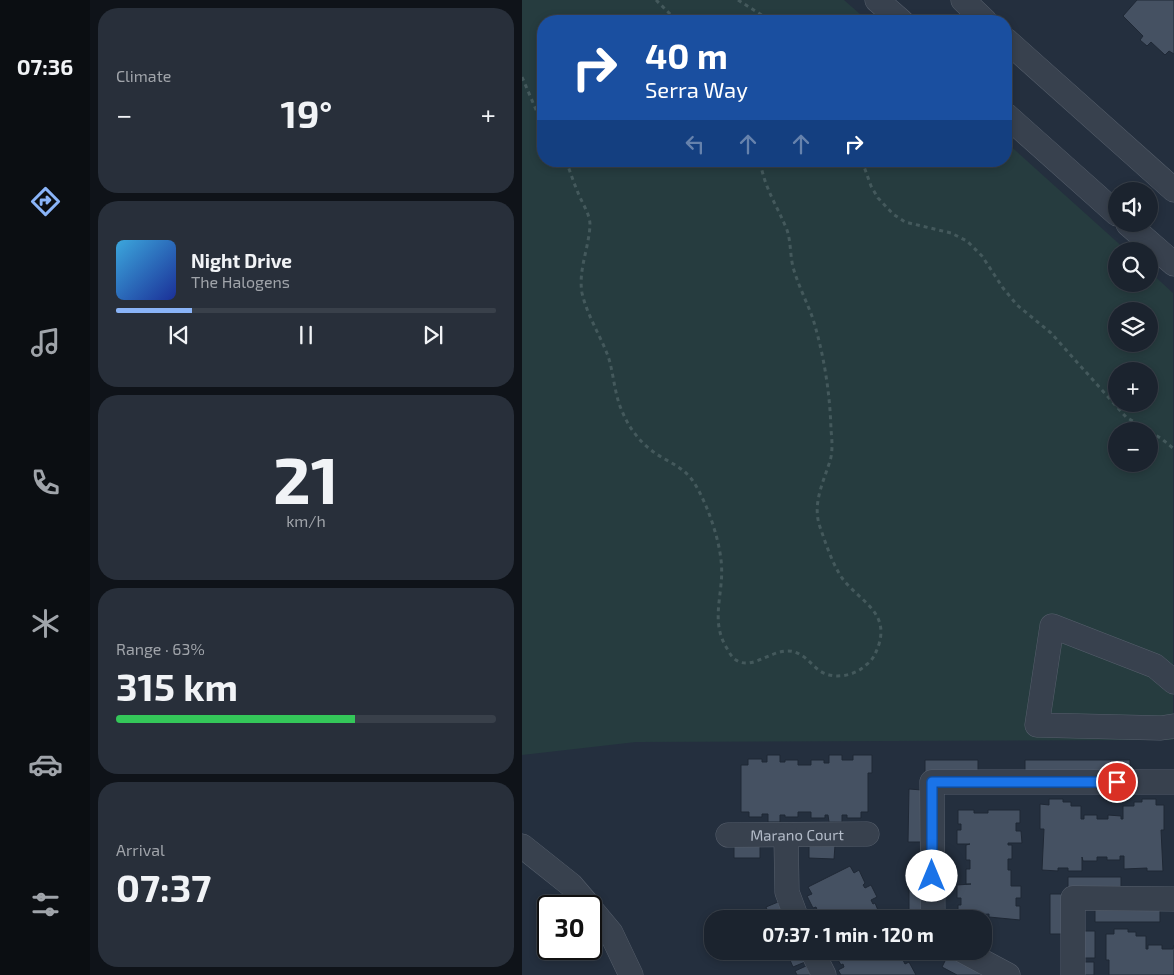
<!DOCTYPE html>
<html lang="en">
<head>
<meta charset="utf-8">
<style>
  :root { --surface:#1b232e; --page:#282f3a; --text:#f1f3f6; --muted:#a0a4aa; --line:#39404a; --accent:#8ab4f8 }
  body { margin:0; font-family:"Exo 2",sans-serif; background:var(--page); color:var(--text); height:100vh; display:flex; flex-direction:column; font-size:19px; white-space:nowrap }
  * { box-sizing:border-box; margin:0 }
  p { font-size:16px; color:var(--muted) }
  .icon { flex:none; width:28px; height:28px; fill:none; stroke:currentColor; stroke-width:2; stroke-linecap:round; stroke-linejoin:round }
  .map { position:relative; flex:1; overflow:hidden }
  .sheet { display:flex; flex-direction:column; gap:8px; padding:8px; background:#0f1319; width:432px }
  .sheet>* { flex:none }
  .top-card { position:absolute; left:15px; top:15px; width:475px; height:152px; border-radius:20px; box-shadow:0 2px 8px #0003,0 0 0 1px var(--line); background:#1a4fa0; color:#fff; overflow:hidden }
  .fabs { position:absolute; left:586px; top:182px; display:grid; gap:10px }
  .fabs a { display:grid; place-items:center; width:50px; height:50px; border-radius:50%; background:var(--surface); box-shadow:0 2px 8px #0003,0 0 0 1px var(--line); font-size:25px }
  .speed { position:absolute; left:15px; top:895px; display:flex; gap:10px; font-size:25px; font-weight:700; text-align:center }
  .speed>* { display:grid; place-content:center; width:65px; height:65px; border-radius:50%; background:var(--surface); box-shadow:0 2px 8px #0003,0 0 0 1px var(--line); line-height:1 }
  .speed .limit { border:2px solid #111; border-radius:8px; background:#fff; color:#111 }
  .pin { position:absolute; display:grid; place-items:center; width:42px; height:42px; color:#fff; margin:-21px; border:2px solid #fff; border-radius:50%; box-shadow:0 1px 5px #0007 }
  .me { position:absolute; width:55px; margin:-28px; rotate:0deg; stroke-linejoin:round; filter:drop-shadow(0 0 4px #0008) }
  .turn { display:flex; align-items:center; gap:18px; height:105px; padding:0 25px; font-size:22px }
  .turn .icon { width:65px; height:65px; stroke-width:2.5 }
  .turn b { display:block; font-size:35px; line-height:42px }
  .lanes { display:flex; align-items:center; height:48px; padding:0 25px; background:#0003; justify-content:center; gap:25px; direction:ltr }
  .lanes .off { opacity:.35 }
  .big { font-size:38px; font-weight:700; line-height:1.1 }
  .sheet .widget { flex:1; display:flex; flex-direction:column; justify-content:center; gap:8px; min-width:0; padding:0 18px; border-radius:20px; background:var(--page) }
  .sheet .dial { align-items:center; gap:0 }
  .dial b { font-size:65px; line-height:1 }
  .song { display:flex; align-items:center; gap:15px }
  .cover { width:60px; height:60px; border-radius:8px; background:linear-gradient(135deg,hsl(200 70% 55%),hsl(230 70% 35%)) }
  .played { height:5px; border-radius:2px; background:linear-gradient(90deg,var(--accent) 20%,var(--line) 20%) }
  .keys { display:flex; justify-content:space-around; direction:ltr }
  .heat { display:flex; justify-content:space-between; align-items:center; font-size:28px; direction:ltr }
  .charge { height:8px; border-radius:4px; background:linear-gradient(90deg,#34c759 63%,var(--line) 0) }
  .trip { position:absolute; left:182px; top:910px; width:288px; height:50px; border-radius:20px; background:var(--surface); box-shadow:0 2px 8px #0003,0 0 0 1px var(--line); font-weight:700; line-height:50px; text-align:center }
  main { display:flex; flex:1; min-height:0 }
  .menu { display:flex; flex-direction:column; width:90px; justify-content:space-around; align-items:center; background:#0b0e12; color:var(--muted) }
  .menu .icon { width:35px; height:35px }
  .menu .current { color:var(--accent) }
  .menu b { font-size:22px; color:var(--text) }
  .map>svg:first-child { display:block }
  .green { fill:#263c3f; fill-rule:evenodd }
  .building { fill:#455162; stroke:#1f2835 }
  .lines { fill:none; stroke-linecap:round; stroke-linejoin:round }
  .minor-casing { stroke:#565f6c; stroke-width:25 }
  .path { stroke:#44595c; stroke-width:3; stroke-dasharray:4 4; stroke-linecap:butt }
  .minor { stroke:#38414e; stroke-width:24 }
  .route-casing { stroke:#114b97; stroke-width:12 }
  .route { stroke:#1a73e8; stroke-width:9 }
  .labels { text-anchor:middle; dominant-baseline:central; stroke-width:5; stroke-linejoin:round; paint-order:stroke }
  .street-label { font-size:15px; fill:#b4bcc9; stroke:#1d2633 }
</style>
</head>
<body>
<main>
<nav class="menu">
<b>07:36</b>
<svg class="icon current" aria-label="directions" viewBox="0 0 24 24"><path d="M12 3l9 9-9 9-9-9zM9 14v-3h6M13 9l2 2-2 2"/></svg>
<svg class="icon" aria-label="music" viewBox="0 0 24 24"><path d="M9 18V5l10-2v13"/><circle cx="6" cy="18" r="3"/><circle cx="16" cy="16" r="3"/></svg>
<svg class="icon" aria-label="phone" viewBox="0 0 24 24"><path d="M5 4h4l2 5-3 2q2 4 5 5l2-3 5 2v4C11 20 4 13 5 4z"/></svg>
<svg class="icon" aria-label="climate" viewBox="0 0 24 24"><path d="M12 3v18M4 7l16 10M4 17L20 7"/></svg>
<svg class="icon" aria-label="car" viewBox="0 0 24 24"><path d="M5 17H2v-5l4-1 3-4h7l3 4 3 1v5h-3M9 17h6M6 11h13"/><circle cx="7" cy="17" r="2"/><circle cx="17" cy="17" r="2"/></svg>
<svg class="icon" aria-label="filters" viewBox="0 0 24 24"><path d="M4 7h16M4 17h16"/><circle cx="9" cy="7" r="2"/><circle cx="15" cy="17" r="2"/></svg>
</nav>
<section class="sheet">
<div class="widget"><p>Climate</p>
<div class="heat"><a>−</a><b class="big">19°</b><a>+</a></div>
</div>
<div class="widget">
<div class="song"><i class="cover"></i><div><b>Night Drive</b><p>The Halogens</p></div></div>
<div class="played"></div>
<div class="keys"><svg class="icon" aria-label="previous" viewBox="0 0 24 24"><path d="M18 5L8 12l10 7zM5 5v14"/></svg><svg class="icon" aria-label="pause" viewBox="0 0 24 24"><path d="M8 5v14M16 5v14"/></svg><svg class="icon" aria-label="next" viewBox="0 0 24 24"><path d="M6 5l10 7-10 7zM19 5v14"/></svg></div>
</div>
<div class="widget dial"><b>21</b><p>km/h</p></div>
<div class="widget"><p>Range · 63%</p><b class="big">315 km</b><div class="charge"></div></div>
<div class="widget"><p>Arrival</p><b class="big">07:37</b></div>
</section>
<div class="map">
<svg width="652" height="975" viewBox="0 0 652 975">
  <rect width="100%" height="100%" fill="#242f3e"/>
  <path class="green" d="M0,0H322L346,21H21V161H484V142L605,251H595V284H628V272L651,293V740L114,742L0,755ZM595,311H628V344H595ZM595,371H628V404H595ZM595,431H628V464H595Z"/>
  <path class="building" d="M615,0H652V54L647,51L643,55L629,42L625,46L618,40L621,36L601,16Z
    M245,755H258V762H263V760H276V765H289V760H302V763H307V755H320V760H331V755H350V773H346V812H339V818H325V815H320V822H307L306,815H303V818H289V812H276V817H263V815H258V822H246V814H240V817H227V812H219V765H226V759H240V762H245Z
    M403,760H456V773H403Z
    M503,760H608V773L503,774Z
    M387,789L400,790L399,842H386Z
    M527,799H541V802H549V806H559V819H562V815H575V819H586V815L599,816V819H601V806H612V802H620V799H634V805H642V830H639L641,871H625V868L602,869V856H598V860H585V857H575V861H561L560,857V871H546V868H536V871L520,870L522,829H518V804L527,805Z
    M436,810H452V813H466V810H498V823H494V831H499L500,843H486V845H490V859H486V870H489V886H499V898H494V906H498V920L467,917V914L452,915V919H436V905H439V898H435V885L449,884H444V869H448V860H444V845L448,844H435V830H439V824H436Z
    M287,845H313L312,859L287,858Z
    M212,846H238V858H212Z
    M387,862H400V915H387Z
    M328,866L332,873L337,870L343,883L341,885L343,888L349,885L355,897L349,900L351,904L353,903L358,915L353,917L354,919H291L289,916L296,912L294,907L291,908L285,896L290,894L286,887Z
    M546,877H599V890H546Z
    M528,894H541V934H528Z
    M256,902L264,919H249L244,907Z
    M573,908L638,909V922H573Z
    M592,929H606V932H614V936H624V949H626V945H640V949H651L652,945V975H587V960H584V934H592Z
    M560,931H573V958H560Z
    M264,951H279L283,962L271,967Z
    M315,951H382V953L378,954L383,964L387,962L394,975H319L316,970L322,967L321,964L319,965L312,953Z
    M426,955L463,975H435L420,967Z
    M559,962H572V975H559Z
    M284,966L289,975H275L273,971Z"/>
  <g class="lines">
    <defs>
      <g id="minor">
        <path d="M355,0L379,21"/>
        <path d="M441,0L463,21"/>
        <path d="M484,40L652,190"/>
        <path d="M484,115L595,214"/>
        <path d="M606,224L652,264"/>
        <path d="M652,682L633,666L530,626L515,725L639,728L652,726"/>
        <path id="s1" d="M206,835L345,834"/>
        <path d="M264,835L265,892L275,919"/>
        <path d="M0,846L49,885L67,906"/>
        <path d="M69,909L89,933L109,975"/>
        <path d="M411,919L410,782H652"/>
        <path d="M290,951L302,975"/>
        <path d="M441,951L486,975"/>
        <path d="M551,975V898L652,899"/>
      </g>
    </defs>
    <use href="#minor" class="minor-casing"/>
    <path class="path" d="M134,0L155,21
      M216,0L249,21
      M0,77L21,126
      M44,161C48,171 51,181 55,190C59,202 68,213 68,225C67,248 56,270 60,293C65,315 78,335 86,356C92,374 92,393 100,411C106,426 116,440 129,450C140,459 155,464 165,474C174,483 179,495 184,506C191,523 197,542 199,560C203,591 188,617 203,645C206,650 209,657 214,660C233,673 256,640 279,655C286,659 291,666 298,671C311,680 333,676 344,665C351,660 354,653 357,644C367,611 336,600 320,578C310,563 304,544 298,527C290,504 301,483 308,461C311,451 310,440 309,430C308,393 302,355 291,319C285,302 276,285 271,267C268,255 269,242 265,230C255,205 243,190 238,161
      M340,161L349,186L356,198L371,214L383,222L429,233L445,241L460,256L481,288L495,305L529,333L604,417L640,439L652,449"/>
    <use href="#minor" class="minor"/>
  </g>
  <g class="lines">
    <defs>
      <path id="route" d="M410,876V782H595"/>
    </defs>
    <use href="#route" class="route-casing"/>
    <use href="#route" class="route"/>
  </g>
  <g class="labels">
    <g class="street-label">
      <text stroke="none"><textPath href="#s1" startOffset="69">Marano Court</textPath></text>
    </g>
  </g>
</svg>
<div class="fabs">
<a><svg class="icon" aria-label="sound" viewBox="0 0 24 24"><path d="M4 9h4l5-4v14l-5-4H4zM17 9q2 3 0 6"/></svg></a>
<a><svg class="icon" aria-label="search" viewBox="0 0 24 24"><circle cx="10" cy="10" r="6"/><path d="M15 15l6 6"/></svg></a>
<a><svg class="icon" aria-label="layers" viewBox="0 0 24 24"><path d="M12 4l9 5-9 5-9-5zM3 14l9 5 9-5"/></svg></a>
<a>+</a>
<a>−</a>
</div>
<div class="speed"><div class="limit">30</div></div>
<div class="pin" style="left:595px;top:782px;background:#d93025"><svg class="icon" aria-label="arrive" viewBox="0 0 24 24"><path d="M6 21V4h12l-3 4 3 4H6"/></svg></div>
<svg class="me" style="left:410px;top:876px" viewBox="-20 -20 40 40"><circle r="19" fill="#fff"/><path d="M0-13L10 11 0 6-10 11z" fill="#1a73e8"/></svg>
<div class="trip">07:37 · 1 min · 120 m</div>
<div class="top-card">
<div class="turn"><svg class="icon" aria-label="right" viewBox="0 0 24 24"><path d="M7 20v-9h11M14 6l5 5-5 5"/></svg><div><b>40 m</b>Serra Way</div></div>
<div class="lanes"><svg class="icon off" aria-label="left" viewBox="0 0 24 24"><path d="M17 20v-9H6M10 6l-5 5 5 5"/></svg><svg class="icon off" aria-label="ahead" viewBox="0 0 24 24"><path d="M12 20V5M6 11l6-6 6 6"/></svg><svg class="icon off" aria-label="ahead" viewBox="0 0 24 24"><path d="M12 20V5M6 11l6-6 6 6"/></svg><svg class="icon" aria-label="right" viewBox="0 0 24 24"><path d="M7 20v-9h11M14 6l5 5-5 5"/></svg></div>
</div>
</div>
</main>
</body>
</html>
